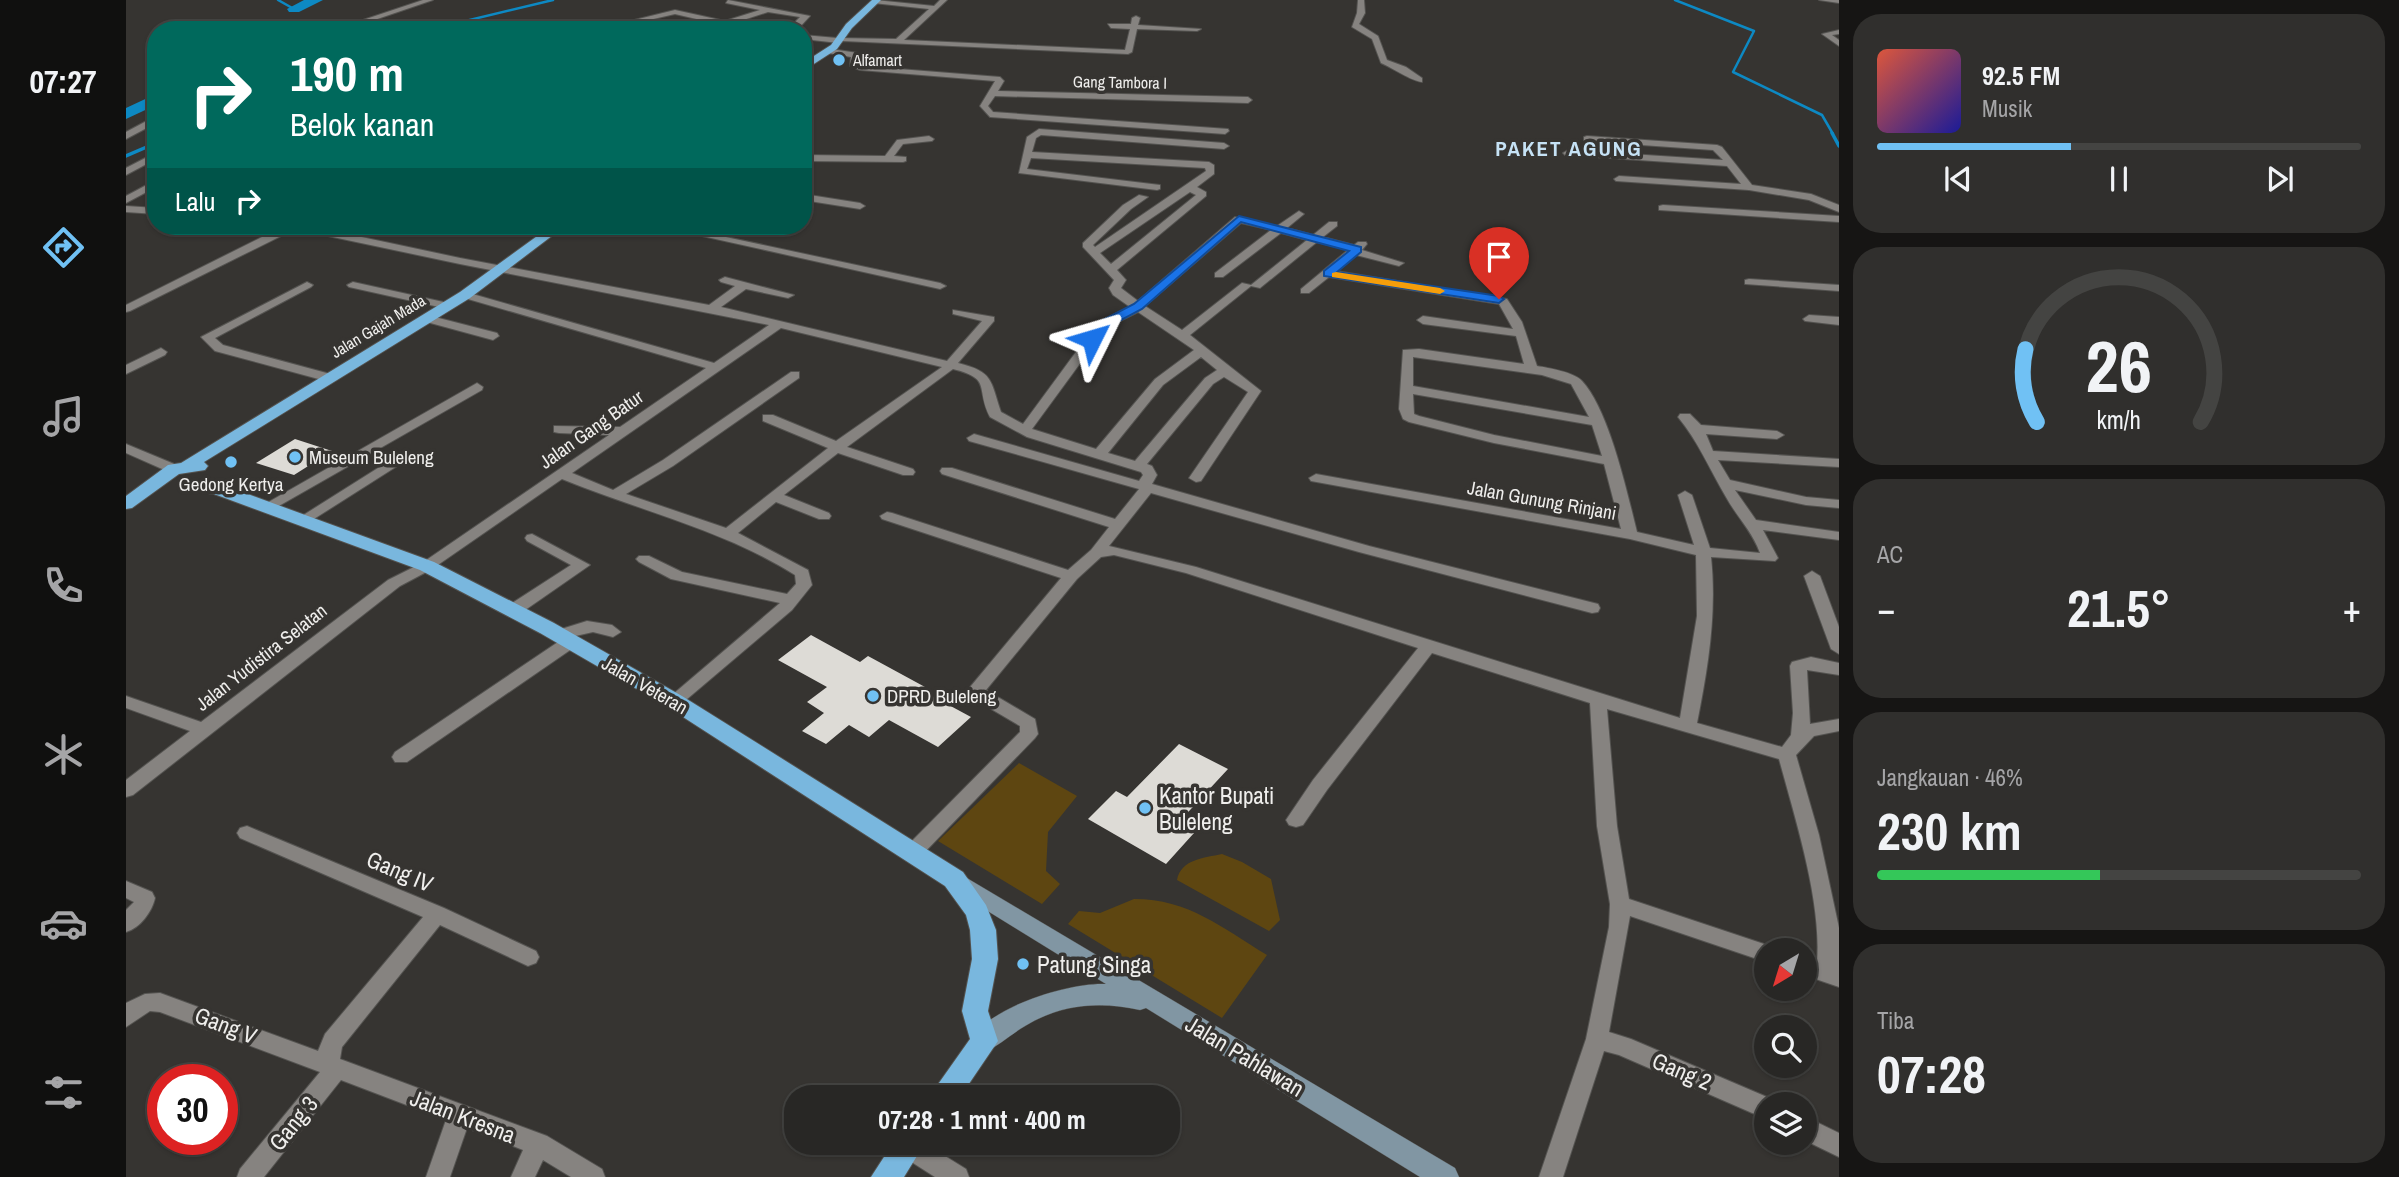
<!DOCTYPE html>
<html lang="id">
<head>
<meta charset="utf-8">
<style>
  :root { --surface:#282725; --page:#302f2d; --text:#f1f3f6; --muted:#a5a5a7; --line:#444442; --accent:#70c1f4 }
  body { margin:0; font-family:"Archivo Narrow",sans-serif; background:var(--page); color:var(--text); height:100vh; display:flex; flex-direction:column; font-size:26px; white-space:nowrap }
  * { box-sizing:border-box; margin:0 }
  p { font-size:23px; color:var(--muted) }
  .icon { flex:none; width:38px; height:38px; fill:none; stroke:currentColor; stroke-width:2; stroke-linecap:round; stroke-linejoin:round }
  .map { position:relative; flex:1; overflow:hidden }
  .drawer { display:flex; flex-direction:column; gap:14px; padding:14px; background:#161514; width:560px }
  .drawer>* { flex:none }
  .top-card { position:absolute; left:21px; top:21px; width:665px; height:214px; border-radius:28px; box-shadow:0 2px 5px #0004,0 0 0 2px var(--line); background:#00695c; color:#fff; overflow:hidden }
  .needle { width:46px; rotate:218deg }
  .buttons { position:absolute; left:1628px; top:938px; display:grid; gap:14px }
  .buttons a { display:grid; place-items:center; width:63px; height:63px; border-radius:50%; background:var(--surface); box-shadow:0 2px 5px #0004,0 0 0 2px var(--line); font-size:35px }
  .speed { position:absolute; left:21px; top:1064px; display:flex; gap:14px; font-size:35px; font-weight:700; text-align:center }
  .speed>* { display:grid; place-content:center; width:91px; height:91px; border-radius:50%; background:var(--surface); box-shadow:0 2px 5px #0004,0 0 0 2px var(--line); line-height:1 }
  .speed .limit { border:10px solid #d22; background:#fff; color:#111 }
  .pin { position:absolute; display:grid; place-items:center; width:60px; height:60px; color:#fff; margin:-72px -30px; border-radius:50% 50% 50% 0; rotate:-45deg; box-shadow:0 0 7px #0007 }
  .pin .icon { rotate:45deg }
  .me { position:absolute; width:77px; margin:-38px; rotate:50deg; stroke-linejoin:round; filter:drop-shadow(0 0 5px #0008) }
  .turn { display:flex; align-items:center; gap:24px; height:147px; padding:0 28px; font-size:32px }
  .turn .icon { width:91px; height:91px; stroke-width:2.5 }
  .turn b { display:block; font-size:49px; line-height:60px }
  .then { display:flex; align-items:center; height:66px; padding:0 28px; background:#0003; gap:14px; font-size:26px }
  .big { font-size:52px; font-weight:800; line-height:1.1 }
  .drawer .widget { flex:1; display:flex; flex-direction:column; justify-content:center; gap:10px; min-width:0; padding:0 24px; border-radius:28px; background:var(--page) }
  .drawer .dial { align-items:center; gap:0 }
  .dial svg { height:182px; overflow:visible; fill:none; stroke:var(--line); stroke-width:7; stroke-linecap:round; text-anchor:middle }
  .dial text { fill:var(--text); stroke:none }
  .song { display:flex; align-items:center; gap:21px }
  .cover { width:84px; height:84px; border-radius:10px; background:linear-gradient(135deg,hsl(10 70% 55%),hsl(240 70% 35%)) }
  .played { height:7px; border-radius:4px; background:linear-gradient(90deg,var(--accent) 40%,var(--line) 40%) }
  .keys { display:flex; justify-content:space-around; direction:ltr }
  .heat { display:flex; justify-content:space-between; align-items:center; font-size:38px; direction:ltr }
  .charge { height:10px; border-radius:5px; background:linear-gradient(90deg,#34c759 46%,var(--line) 0) }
  .trip { position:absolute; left:658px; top:1085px; width:396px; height:70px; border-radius:28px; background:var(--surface); box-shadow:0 2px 5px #0004,0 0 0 2px var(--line); font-weight:800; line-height:70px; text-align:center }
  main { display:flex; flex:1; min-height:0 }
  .dock { display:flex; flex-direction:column; width:126px; justify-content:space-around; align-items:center; background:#10100f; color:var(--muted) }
  .dock .icon { width:49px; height:49px }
  .dock .current { color:var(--accent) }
  .dock b { font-size:32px; color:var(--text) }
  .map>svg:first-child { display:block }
  .green { fill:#5e4611 }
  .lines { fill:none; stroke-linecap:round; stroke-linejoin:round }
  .stream-far1 { stroke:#0d89c3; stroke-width:2.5 }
  .stream { stroke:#0d89c3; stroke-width:3.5 }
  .river { fill:#0d89c3; fill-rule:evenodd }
  .building { fill:#dddbd6 }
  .minor-casing { stroke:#545350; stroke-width:2 }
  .secondary-casing { stroke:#545350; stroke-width:1 }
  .trunk-casing { stroke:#545350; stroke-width:2 }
  .minor { fill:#868380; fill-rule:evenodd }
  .secondary { fill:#8196a3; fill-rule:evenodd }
  .trunk { fill:#79b7de; fill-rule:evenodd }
  .route { fill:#1a73e8; stroke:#114b97; stroke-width:2 }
  .slow { fill:#f59e0b }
  .poi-dot { fill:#70c1f4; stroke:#363431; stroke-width:2.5 }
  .labels { text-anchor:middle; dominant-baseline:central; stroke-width:7; stroke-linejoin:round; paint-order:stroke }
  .far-poi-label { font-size:16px; fill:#efeeec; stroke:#363431; text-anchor:start }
  .far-street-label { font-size:16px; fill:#efeeec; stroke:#363431 }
  .street-label { font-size:19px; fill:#efeeec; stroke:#363431 }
  .poi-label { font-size:19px; fill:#efeeec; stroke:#363431; text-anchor:start }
  .far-district-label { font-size:21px; font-weight:bold; letter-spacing:2px; fill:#c6e2f5; stroke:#363431 }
  .near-poi-label { font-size:23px; fill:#efeeec; stroke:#363431; text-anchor:start }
  .near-street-label { font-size:23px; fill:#efeeec; stroke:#363431 }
</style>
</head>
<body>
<main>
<nav class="dock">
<b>07:27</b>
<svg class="icon current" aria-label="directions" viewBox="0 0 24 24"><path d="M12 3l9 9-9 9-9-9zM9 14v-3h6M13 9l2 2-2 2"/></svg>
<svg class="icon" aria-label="music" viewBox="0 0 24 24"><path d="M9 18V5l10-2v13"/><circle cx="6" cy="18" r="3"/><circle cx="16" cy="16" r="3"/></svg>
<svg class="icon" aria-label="phone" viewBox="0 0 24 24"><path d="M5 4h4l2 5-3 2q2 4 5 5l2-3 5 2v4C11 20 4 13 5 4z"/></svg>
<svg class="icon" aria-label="climate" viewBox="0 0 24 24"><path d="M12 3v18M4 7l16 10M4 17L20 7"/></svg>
<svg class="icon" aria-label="car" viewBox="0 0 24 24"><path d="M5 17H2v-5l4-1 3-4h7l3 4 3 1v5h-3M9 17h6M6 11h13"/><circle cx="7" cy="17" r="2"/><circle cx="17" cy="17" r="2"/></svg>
<svg class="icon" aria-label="filters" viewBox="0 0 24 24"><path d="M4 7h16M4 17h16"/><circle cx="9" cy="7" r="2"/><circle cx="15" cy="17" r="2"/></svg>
</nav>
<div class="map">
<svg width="1713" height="1177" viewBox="0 0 1713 1177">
  <rect width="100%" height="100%" fill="#363431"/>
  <path class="green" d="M893,763L951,796L922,832L920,871L934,884L916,904L812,841Z
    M1096,854L1116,862L1145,879L1154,920L1143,931L1051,880C1055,859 1078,858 1096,854Z
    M1008,899C1063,899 1096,928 1141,955L1096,1018L942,924L953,911L974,913Z"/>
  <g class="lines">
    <path class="stream-far1" d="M152,0L168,9
      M1549,0L1628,31L1607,72L1696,115L1707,134
      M302,30L427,0"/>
    <path class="stream" d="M1706,133L1713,146
      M0,156L30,143"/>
    <path class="river" d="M178,0H197L173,12H163L161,9Z
      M30,94V105L0,119V108Z"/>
  </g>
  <path class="building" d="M169,439L206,451L168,475L130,463Z
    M685,635L734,662L742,656L799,687L795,690L845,717L812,747L763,720L743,737L723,725L700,744L676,731L698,713L681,702L701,687L652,660Z
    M1053,744L1102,769L1052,823L1068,833L1040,864L962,819L990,791L1001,797Z"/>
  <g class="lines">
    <defs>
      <path id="minor" d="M297,0H307L219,30H207Z
        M602,0L684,16L671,30H661L674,17L642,12L608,23L633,30H618L549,14L484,29L480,27L549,10L599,21L634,10L600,3Z
        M749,0L808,6L814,0H821L778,40L999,50L1004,29L985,28L982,24H1005L1006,18L1010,16L1014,18L1012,25L1075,29L1071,31L1011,29L1006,52L1002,54L717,41L713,43L677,39V35L711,38L770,39L803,9L747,3Z
        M1232,0H1238L1239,13L1233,24L1252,36L1261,60L1280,67L1296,78V82C1285,81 1267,68 1255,63L1246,39L1226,27L1231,13Z
        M1693,0H1713V3Z
        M1713,30V34L1706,35L1713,40V46L1696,34Z
        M705,49L732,53V65L735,66L874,77L878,81L872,91L1122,97L1126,100L1122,103L869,96L862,106L867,112L1102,129L1103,131L1099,134L864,117L854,106L869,81L734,70L724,66L725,57L702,53Z
        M30,116V123L0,139V132Z
        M913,129L1098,143L1103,146L1098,149L915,135L910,138L906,152L1083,162L1088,165V174L1071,187L1080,192V196L991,270L1000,280L995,288L1012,301L1109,217L1151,226L1173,211L1178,214L1161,228L1187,235L1203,222H1211V226L1197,237L1228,245L1232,242H1240L1241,244L1236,250L1278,263L1273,266L1230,255L1210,271L1381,299L1396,322L1411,366C1423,368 1448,372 1456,381C1483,410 1501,492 1511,532L1568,545L1552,495L1559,491L1566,495L1584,548L1634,553C1626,531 1611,517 1600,497C1584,470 1572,441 1552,417L1554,414H1564L1575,425L1651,431L1658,435L1651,439L1580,434L1587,451L1713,459V467L1592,460L1604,480L1680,497L1713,500V508L1680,505L1609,490L1630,520L1713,532V540L1637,530L1652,558L1649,561L1585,557C1591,613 1582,668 1571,723L1656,747L1665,735L1667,713L1664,666L1666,662L1685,657L1713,663V675L1681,670L1684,724L1713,719V731L1688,736L1670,755L1693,835L1713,928V987L1678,975V957L1691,962C1696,902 1669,818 1653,759L1481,709L1491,826L1503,899L1647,947L1649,950H1640V962L1504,916L1483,1032L1505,1039L1648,1100L1650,1104H1640V1119L1493,1055L1478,1051L1437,1177H1413L1460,1039L1483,927L1484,904L1471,826L1464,703L1306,653L1201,790L1177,825L1170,827L1163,825L1160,820L1187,780L1292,648L1060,573L988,555L975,557L951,579L860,690L909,719L912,734L909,738L793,858L786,861L779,858L776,853L779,848L894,732V726L843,696L840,692L935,578L756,519L754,516L761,512L766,513L942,570L965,550L983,527L816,474L814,471L816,468H826L989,519L1013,489L843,441L841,438L848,434L1013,481L1017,475L1015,472L901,437L864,417C849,388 867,379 827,369L721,447L787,469L789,472L787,475H777L712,453L658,495L703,513L705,516L703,519H693L650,502L612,533L682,570L686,585L666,610L554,705H542L539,701L654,603L545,579L513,562L510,559L513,556H523L556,572L661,594L670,584L669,575C598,530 514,511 436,479L306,569L274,586L7,795L0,797V780L64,731L0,708V696L75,722L262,580L296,563L483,435L433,433L428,432V426L494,427L580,368L335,297V293H343L588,363L643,325L334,264L169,229L4,311L0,312V305L158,226H184L334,258L583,305L609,286L595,282L593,280L599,277L668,295L662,298L620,289L595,307L821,361L856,321L827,314V310L868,317V321L832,363C868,372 864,380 875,412L897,424L972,322L1004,307L987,295L983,288L988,280L957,247V243L997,205L1013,195L1022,197L1005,209L967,245L969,247L1080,171L1079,168L905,158L901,169L1034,185V189L1031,190L893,173L901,137ZM1064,192L1070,195L985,264L974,253ZM1115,223L1145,230L1089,273V277H1097L1155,233L1181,240L1125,285L1116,283L1056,330L1019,306ZM1191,242L1222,250L1175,289V293H1183L1203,277L1373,304L1387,329L1297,316L1291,320L1297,324L1390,336L1398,364L1293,349L1277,350L1273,409L1277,419L1283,422L1368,443L1478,464L1495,529L1190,474L1183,478L1185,481L1504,539L1570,555L1571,616L1554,718L1070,567L983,546L1025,493L1233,552L1466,613L1472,612L1474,608L1472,604L1243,546L1026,484L1031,475L1026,466L1021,464L1087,384L1098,377L1122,392L1063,478L1070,482L1075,481L1135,391L1064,335L1125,286L1134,288ZM1012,312L1068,350L1029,379L970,449L906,429L980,328ZM655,328L816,367L710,441L647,415H637V421L702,448L600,528L500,494L547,466L673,378V372H665L537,460L487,490L446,473ZM1075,357L1091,370L1079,378L1009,461L982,453L1037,385ZM1287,357L1416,375L1445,384L1463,417L1287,386ZM1287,394L1466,425L1476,456L1368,435L1293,416L1288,414Z
        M803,136L808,139L806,141L777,144L768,156L780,157V161L777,162L677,161V155L759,156L771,140Z
        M1461,136L1591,145L1596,147L1626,185L1685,194L1713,205V212L1683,200L1623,190L1490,181L1488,179L1493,176L1615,184L1601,166L1439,155L1437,153L1442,150L1597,160L1587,150L1458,141V137Z
        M29,153L30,159L0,175V168Z
        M30,180V187L0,203V196Z
        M677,194L734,203L739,206L734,209L677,200Z
        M1537,205L1713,216V222L1533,210V206Z
        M0,206L30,208V214L0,212Z
        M531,226H549L814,283L820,286L814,289Z
        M1623,279L1713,285V291L1619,284V280Z
        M181,282L187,285L185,287L89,338L97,345L208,375V381H200L89,351L75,337Z
        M227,282L322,303L328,306L322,309L223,287L221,285Z
        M301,315L371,333L373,336L367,340L297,321L295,319Z
        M1683,315L1713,317V325L1679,321L1677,319Z
        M35,348L41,352L39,355L0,374V365Z
        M351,383L357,387L356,390L144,511L139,512L132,508Z
        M0,444L53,466L55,469L48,473L43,472L0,453Z
        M271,456L276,457L278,460L276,463L180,524H170L168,521Z
        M406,534L464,565L392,615H380L378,611L380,607L445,565L401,541L399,538L401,535Z
        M1686,571L1694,576L1713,627V654L1705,649L1678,576Z
        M461,621L486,625L495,632L487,637L467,632L445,637L452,642L450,646L281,762H269L266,757L269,752L435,640L429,639L427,635L429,631Z
        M121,826L318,908L410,951L413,957L410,963L402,966L314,925L216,1047L214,1059L421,1136L476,1169L479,1177H445L417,1160L409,1177H385L397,1150L341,1128L324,1177H300L320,1120L215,1080L138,1177H111L114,1169L194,1072L34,1012L24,1011L0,1027V1003L19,994L34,993L192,1051L199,1034L297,917L114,838L111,833L114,828Z
        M0,881L26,892L29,898C26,912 14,928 0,932V910L8,902L0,898Z
        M1678,1116L1713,1133V1157L1678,1140Z
        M771,1143H798L840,1169L843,1177H809L773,1154L770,1146Z"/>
      <path id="secondary" d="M834,874L1329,1168L1333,1177H1294L1020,1008L1014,1010C973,1001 935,1004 899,1026C885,1034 873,1046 858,1052L849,1049L845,1041C861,1007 945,982 980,984L826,889L823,883L826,877Z"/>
      <path id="trunk" d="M746,0H755L726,28L711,49L677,71V63L705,45L720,24Z
        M425,226H439L344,298L78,462L82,466L79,470L53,474L6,508L0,509V496L42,465L55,463L334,292Z
        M63,480L97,485L308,562L428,623L556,696L837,872L860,905L870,930L872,959L862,1011L872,1041L834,1097H803L844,1039L836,1011L846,959L844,930L840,915L819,886L540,706L414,633L294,570L88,494L57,489L54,485L57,481Z
        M767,1143H799L778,1177H745Z"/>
    </defs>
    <use href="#minor" class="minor-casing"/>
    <use href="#secondary" class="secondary-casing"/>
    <use href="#trunk" class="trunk-casing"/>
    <use href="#minor" class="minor"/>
    <use href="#secondary" class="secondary"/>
    <use href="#trunk" class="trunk"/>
  </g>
  <path class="route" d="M1113,216L1235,247V252L1211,272L1373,296L1378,299L1373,303L1198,276V271L1223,251L1115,222L1016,309L980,328L970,341H962L960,339L971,323L1008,304Z"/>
  <path class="slow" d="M1210,272L1314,288L1319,291L1314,294L1206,277V273Z"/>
  <g class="poi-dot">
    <circle cx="713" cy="60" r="7"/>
    <circle cx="169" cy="457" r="7"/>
    <circle cx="105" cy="462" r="7"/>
    <circle cx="747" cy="696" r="7"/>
    <circle cx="1019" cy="808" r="7"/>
    <circle cx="897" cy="964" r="7"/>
  </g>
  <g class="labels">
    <g class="far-poi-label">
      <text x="727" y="60">Alfamart</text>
    </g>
    <g class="far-street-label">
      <text transform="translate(994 82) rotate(1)">Gang Tambora I</text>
      <text transform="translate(252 326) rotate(-31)">Jalan Gajah Mada</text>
    </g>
    <g class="street-label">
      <text transform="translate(465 429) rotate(-35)">Jalan Gang Batur</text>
      <text transform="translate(1416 500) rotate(10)">Jalan Gunung Rinjani</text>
      <text transform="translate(135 657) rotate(-38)">Jalan Yudistira Selatan</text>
      <text transform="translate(519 685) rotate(30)">Jalan Veteran</text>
    </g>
    <g class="poi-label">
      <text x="183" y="457">Museum Buleleng</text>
      <text x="105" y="484" text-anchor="middle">Gedong Kertya</text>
      <text x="761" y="696">DPRD Buleleng</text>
    </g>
    <g class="far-district-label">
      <text x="1443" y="148">PAKET AGUNG</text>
    </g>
    <g class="near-poi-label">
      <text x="1033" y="795">Kantor Bupati<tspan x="1033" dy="26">Buleleng</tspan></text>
      <text x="911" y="964">Patung Singa</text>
    </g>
    <g class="near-street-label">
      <text transform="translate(274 871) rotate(23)">Gang IV</text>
      <text transform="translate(100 1025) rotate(21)">Gang V</text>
      <text transform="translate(1119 1056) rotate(31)">Jalan Pahlawan</text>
      <text transform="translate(1556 1071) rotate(23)">Gang 2</text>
      <text transform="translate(337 1116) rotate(21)">Jalan Kresna</text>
      <text transform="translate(167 1123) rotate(-51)">Gang 3</text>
    </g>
  </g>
</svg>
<div class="buttons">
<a><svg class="needle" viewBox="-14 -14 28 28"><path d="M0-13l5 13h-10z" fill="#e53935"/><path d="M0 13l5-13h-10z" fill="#a5a5a7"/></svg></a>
<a><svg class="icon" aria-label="search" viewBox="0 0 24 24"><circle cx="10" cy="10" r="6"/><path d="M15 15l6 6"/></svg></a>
<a><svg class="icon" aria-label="layers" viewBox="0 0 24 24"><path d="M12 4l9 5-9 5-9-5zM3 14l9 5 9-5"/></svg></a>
</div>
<div class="speed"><div class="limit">30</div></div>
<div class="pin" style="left:1373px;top:299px;background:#d93025"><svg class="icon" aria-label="arrive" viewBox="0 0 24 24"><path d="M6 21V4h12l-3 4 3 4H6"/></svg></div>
<svg class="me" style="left:966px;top:339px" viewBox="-20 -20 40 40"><path d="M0-17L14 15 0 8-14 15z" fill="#1a73e8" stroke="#fff" stroke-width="4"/></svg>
<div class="trip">07:28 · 1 mnt · 400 m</div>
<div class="top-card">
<div class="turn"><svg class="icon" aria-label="right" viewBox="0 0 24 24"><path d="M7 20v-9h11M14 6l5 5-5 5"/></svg><div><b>190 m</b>Belok kanan</div></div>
<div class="then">Lalu<svg class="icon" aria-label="right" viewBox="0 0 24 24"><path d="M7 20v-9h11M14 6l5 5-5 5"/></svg></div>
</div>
</div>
<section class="drawer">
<div class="widget">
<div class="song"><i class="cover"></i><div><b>92.5 FM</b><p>Musik</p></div></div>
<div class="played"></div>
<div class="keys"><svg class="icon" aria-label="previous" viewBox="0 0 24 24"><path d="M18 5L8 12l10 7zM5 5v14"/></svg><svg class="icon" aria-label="pause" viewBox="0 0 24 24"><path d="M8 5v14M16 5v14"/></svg><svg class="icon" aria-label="next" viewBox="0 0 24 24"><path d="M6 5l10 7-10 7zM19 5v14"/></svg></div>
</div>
<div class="widget dial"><svg viewBox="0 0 100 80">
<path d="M14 69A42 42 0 1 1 86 69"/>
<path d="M14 69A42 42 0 0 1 9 37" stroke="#70c1f4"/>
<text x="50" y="56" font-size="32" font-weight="700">26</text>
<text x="50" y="72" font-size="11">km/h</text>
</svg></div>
<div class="widget"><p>AC</p>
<div class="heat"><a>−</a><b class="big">21.5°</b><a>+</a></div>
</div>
<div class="widget"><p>Jangkauan · 46%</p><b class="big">230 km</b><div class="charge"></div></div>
<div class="widget"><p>Tiba</p><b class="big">07:28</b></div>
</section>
</main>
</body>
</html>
